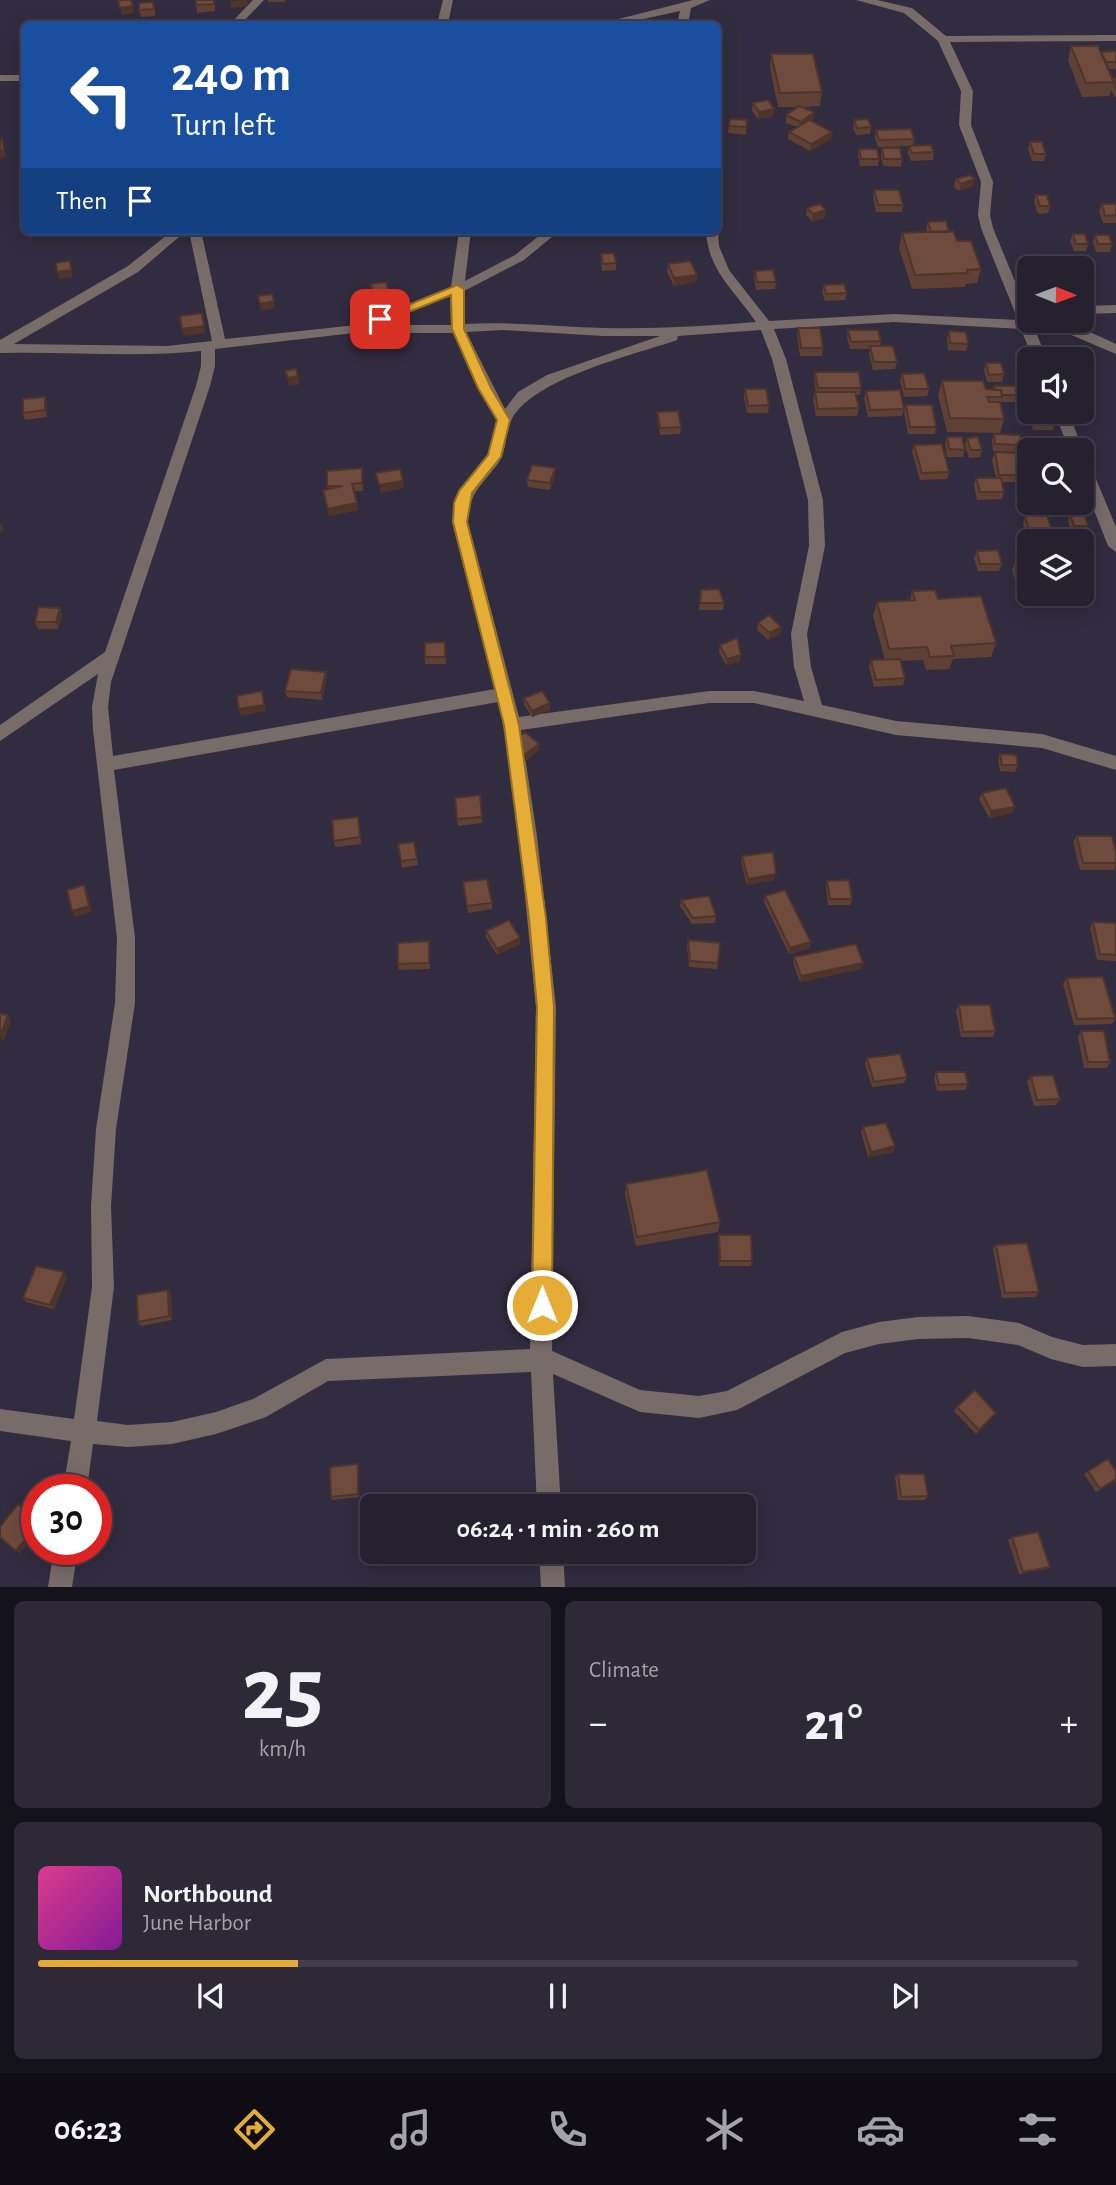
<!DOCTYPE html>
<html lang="en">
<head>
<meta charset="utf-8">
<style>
  :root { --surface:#25212f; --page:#2d2937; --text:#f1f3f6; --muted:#a3a3aa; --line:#423e4b; --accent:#e5ad36 }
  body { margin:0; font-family:"Alegreya Sans",sans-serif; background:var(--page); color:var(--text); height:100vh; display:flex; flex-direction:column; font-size:26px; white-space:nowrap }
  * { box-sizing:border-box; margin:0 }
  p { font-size:23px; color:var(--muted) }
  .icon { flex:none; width:38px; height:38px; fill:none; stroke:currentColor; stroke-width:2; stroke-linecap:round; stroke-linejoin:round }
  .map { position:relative; height:1587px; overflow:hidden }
  .drawer { display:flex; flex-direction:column; gap:14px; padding:14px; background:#14121a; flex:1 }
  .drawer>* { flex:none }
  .banner { position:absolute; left:21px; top:21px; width:700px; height:214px; border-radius:10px; box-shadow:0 4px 18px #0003,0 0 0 2px var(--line); background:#1a4fa0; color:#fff; overflow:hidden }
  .needle { width:46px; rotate:91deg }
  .buttons { position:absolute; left:1017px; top:256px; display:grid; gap:14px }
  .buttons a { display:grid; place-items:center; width:77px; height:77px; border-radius:10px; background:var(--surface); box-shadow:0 4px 18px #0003,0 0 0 2px var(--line); font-size:35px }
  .speed { position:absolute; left:21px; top:1474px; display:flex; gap:14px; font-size:35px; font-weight:700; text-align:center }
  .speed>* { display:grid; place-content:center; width:91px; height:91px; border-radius:50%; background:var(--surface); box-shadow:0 4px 18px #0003,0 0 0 2px var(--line); line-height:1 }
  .speed .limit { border:10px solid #d22; background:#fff; color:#111 }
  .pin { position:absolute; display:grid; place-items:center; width:60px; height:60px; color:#fff; margin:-30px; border-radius:14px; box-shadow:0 4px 10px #0006 }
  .me { position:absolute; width:77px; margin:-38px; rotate:0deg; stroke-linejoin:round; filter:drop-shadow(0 0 5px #0008) }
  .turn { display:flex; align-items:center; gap:24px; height:147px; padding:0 35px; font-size:32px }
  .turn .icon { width:91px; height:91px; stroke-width:2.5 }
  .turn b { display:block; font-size:49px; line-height:60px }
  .then { display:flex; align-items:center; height:66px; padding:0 35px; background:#0003; gap:14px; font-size:26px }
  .big { font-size:52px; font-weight:600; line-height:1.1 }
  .drawer .tile { flex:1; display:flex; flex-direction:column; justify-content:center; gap:10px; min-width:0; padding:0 24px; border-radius:10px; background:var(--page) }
  .drawer .dial { align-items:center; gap:0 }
  .dial b { font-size:91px; line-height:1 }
  .song { display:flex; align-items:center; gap:21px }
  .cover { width:84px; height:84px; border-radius:10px; background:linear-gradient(135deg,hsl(330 70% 55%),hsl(290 70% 35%)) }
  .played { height:7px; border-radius:4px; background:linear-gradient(90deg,var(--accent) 25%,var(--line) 25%) }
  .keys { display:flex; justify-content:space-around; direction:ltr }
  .heat { display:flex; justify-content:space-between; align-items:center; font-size:38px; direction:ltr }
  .drawer .tiles { flex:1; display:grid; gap:14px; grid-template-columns:1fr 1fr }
  .tile:last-child { grid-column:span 2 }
  .trip { position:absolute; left:360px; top:1494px; width:396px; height:70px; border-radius:10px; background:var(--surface); box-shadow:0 4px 18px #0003,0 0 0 2px var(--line); font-weight:600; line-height:70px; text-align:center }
  .dock { display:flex; height:112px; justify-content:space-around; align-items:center; background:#0f0d13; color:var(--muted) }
  .dock .icon { width:49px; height:49px }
  .dock .current { color:var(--accent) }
  .dock b { font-size:32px; color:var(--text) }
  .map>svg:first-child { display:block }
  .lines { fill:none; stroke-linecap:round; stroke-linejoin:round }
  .minor { fill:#786c69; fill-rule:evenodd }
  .wall { fill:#5f4035 }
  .shaded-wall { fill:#4e342b }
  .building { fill:#6f4b3e; stroke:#4e342b; stroke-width:2 }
  .route { fill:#e5ad36; stroke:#957023; stroke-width:2 }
</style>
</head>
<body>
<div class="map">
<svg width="1116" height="1587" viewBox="0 0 1116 1587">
  <rect width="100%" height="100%" fill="#312c3f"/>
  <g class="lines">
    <path class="minor" d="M253,0H264L241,24H230Z
      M443,0H453L448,24H437Z
      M693,0H710L691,8L688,24H677L680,11L621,24H599Z
      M856,0H877L912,8L946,36L1116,35V41L950,42L973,91L971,125L993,182L990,215L993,228L1047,359H1033L1021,329L894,322L774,329L786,359L823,500L825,546L807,634L811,667L822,705L896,721L1042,734L1116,756V770L1042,748L896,735L754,703H709L521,730L537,836L556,1007L552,1351L640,1390L699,1396L727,1391L842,1332L879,1322L918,1317L968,1316L1019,1323L1052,1337L1083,1345L1116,1344V1366L1083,1367L1051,1359L1018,1345L968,1338L918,1339L879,1344L845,1353L737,1410L699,1418L640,1412L553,1374L561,1507H537L531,1372L328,1381L266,1417L216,1434L172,1444L128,1447L93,1444L87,1489H63L71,1441L0,1431V1409L74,1419L92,1287L91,1206L96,1129L115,1003L117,938L93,730L92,707L98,674L0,741V725L105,652L196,386L201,366V351C135,358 67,351 0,353V340L128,266L172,231H186L138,272L14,344L167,346L212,341L189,231H201L225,339L356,325L451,287L459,231H471L465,281L515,255L545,231H559L524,260L464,291L465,324C512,321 558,327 605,328C656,329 706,326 756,322C735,291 708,271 706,231L718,230L719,246L729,270L769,321L894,314L1018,320L981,228L978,215L981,182L959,125L961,91L938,41L904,13ZM450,296L451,325H377ZM503,330L603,336H660L547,375L518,392L505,409L466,332ZM761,330L772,359L808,500L809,546L791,634L794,667L804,701L754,691H709L519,717L468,522C469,491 483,485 499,462C507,449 505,434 511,421C530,379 634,355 677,340L678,336ZM354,333H453L478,388L497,420L488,455L458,493L452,522L495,689L113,756L108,707L111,682L210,386L215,366V349ZM498,702L504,725L519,836L536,1007L530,1349L326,1359L253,1399L216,1412L172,1422L128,1425L97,1421L114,1287L111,1206L116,1129L135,1003V938L114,770Z
      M0,75H24V81H0Z
      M1116,305V313L1082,314V306Z
      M1036,320C1066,320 1090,332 1116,344V354Z
      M1054,411H1068L1083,450L1082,453V450H1069Z
      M1082,457L1089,462L1116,527V552L1108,546L1082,479Z
      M54,1549H78L72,1587H48Z
      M539,1552H563L565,1587H541Z"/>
  </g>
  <path class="wall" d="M215,0V11L197,13L196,5Z
    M268,0H285V2H268Z
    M155,9V16L141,17L139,10Z
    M1071,46L1101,52L1116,51V69H1108L1112,78H1116V97H1115L1111,90L1109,96L1082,97L1068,60Z
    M771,54L822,92L820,106L802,107L814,112L813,119L811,120L832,132L831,139L810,151L788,139L789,132L797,127L786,123V115L798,107H778L770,68Z
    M753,103L774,109L773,116L758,119L752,111Z
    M730,119L747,120L746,135L728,133Z
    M854,120L871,127L870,134L856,135L853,128Z
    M876,130L914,139L913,146L934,152L933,160L911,161L908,153L909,146L878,147L875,137Z
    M1030,142L1046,154L1044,161H1032L1028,149Z
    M882,148L902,159L901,167L883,166L881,156Z
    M859,149L879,159L878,166H860L858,156Z
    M956,179H975L973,186L959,191L954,187Z
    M874,190L903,205L902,212H876L873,197Z
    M1036,195L1050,206L1048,213L1038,214L1034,202Z
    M1102,204H1116V223H1103L1099,211Z
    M807,208L825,218L812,221L806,215Z
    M928,222L949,232L981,269L977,283L966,284L965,287L912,289L899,248L902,233L927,232L926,229Z
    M1073,234L1088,244L1086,251H1074L1070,241Z
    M1095,235L1112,244L1110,252H1096L1093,242Z
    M601,254L616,263V270L602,271L601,261Z
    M668,264L696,282L674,286L667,272Z
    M1082,269L1086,282L1083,289H1082Z
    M755,271L776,282L775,289L756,290L754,278Z
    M824,285L847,293L845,300L825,301L822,292Z
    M798,328L823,348L822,356H800L797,335Z
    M848,330L881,341L880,346L897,362L895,369L873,370L869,354L870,349H850L847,337Z
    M949,331L968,344L966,351L948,350L947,338Z
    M986,363L1004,374L1002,382H987L984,370Z
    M815,372L861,388L860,395H856L859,408L857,416H816L813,400L815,392H816L814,379Z
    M902,374L929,389L927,396L904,397L900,381Z
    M942,381L986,389H993L994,386L1020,395L1018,402H1001L1004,419L1000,433L947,432L938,395Z
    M745,389L769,405L768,413H747L744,397Z
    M866,391L904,409L902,416L868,417L864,399Z
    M45,397L47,404V417L25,420L23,413Z
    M906,405L936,427L935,434H908L904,412Z
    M1030,411H1052L1055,423L1053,430H1033L1029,416Z
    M657,412L681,427L680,434L660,435L657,419Z
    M994,434L1021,445L1019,452L993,451L992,441Z
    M947,437L965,450L963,457H947L945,444Z
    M967,438L982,450L980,457L969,458L965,445Z
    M914,445L949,472L947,479L920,480L912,452Z
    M995,452L1021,475L1019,482H1002L1004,492L1002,499L977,500L974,485L976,478H996L992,460Z
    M362,468L363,491H354L358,510L329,516L323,490L328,489L327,471Z
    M555,476L550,490L528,487L527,480Z
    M1070,514L1088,526L1085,533H1071L1068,521Z
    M1025,516L1052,532L1049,539H1027L1023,523Z
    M977,551L1002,564L999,571H978L974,558Z
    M1029,562V589H1018L1012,570L1015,563Z
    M701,590L724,603L723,610H699Z
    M912,591L938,599L996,643L991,657L953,659L949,669L926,670L923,660L901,661L905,678L903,685L874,687L869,667L871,660H885L873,616L877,602L910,600Z
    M62,615L58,629H38L35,622Z
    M758,623L780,634L768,640L757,630Z
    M445,642L446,664H425V657Z
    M720,645L740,662L726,665L719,652Z
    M326,672L327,678L322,700L287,697L285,691Z
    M524,698L550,703V710L532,717L524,705Z
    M509,744H539V750L523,763L509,751Z
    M1000,754L1018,765L1015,772L1000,771L998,761Z
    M982,793L1012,813L989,818L979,799Z
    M480,795L482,823L458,826L455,798Z
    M359,823L361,844L335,847L334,841Z
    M1077,836L1116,852L1115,870H1080L1073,842Z
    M414,842L418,865L402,868L398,844Z
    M742,856L774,880L747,885L741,862Z
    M827,881L852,899L850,905H828L826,887Z
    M463,882L492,903V909L468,913Z
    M765,896L810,948L789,954L764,902Z
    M681,900L716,916L715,923L692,924L680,906Z
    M1093,922L1116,923V961L1097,960L1090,928Z
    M486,931L520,938V944L497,955L486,937Z
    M688,940L718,963L717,969L689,967L687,946Z
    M429,941L430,969L399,970L398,964Z
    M794,957L863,963L861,969L800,982L793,963Z
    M1067,978L1115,1018L1112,1024L1074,1025L1063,984Z
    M959,1005L995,1031L993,1037H961L956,1011Z
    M1081,1031L1110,1062L1107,1068H1084L1078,1037Z
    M867,1058L907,1077L904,1083L872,1087L865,1064Z
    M936,1072L968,1084L965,1090L937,1091L934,1078Z
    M1031,1076L1060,1099L1056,1105L1034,1106L1027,1082Z
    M863,1127L895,1146L893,1152L868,1157L861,1132Z
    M626,1184L720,1222L718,1232L636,1246L625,1194Z
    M719,1235L752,1261L751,1266H719L718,1240Z
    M996,1245L1039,1292L1035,1297L1002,1298L993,1249Z
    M67,1277L54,1309L26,1302L23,1298Z
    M171,1294L172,1320L141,1326L138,1322Z
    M957,1407L996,1413L976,1434L954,1411Z
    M358,1464L359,1468V1497L332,1500L331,1497Z
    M1088,1471L1116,1480L1096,1492L1084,1474Z
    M898,1474L928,1496L925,1500H898L895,1477Z
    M1012,1537L1050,1567L1046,1569L1019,1574L1008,1540Z"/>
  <path class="shaded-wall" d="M238,0H247L248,6L231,8L230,1Z
    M133,6L134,13L122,15L120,8Z
    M774,109L773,116L758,119L759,112Z
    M814,112L813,119L800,129L801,122Z
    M832,132L831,139L810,151L811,144Z
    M2,139L6,157L0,158V150Z
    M975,179L973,186L959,191L961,184Z
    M826,210L825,218L812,221L813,214Z
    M70,261L73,277L59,279L57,272Z
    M697,275L696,282L674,286V278Z
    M388,290L389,297L374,299L373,292Z
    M274,301L275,308L261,311L260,304Z
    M202,313L205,333L184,336L182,329Z
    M298,376L300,384L289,386L288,378Z
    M45,397L47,404V417L45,410Z
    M555,468V476L550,490V483Z
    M403,481L404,488L380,493L379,485Z
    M357,503L358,510L329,516L328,509Z
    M1,523L4,530L0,533V524Z
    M60,608L62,615L58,629L56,622Z
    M781,627L780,634L768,640L770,633Z
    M741,655L740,662L726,665L727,659Z
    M326,672L327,678L322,700L321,693Z
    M262,691L266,711L241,716L239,709Z
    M550,703V710L532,717V711Z
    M539,744V750L523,763V756Z
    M1015,807L1012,813L989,818L991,811Z
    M776,874L774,880L747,885L748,879Z
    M84,885L87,891L92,912L75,917L72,911Z
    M520,938V944L497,955V949Z
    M811,942L810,948L789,954L790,948Z
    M863,963L861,969L800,982L801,976Z
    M8,1015L11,1021L3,1043L0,1036Z
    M895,1146L893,1152L868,1157L871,1152Z
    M64,1272L67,1277L54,1309L50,1305Z
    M168,1290L171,1294L172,1320L169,1316Z
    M358,1464L359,1468V1497L358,1494Z
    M37,1525V1533L20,1554L16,1551Z"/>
  <path class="building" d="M125,0H131L133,6L120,8L118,1Z
    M196,0H214V4L196,5Z
    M153,2L154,9L139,10V3Z
    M1071,46H1098L1114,82L1086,83Z
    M1116,51V62H1106L1101,52Z
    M771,54H813L822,92L780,93Z
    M1112,78H1116V88L1113,82Z
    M768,100L774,109L759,112L753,103Z
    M799,106L814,112L801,122L786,115Z
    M730,119L747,120L746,127L729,126Z
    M868,119L871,127L857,128L854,120Z
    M810,120L832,132L811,144L789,132Z
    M911,129L914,139L879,140L876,130Z
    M2,139L4,150H0V140Z
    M1030,142H1042L1046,154H1034Z
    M931,145L934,152L912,153L909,146Z
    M882,148H900L902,159H884Z
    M859,149H877L879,159H861Z
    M970,175L975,179L961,184L956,179Z
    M874,190H899L903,205H878Z
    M1036,195H1047L1050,206H1040Z
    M820,204L826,210L813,214L807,208Z
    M1102,204H1116V215L1105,216Z
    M946,221L949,232H931L928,222Z
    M953,231L957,241H971L981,269L967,270L968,273L915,275L902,233Z
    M1073,234H1085L1088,244H1076Z
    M1095,235H1109L1112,244H1098Z
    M614,253L616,263L603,264L601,254Z
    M70,261L71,270L57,272L56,263Z
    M690,261L697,275L674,278L668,264Z
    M1082,269L1086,282H1082Z
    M773,270L776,282H757L755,271Z
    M386,282L388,290L373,292L371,284Z
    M844,284L847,293L826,294L824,285Z
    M272,294L274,301L260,304L258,296Z
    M202,313L204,326L182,329L180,316Z
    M798,328H820L823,348H801Z
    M848,330H878L881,341L851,342Z
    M949,331L966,332L968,344L950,343Z
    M870,346H893L897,362H874Z
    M986,363H1001L1004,374L989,375Z
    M296,369L298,376L288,378L285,371Z
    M815,372H859L861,388H818Z
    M924,373L929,389H905L902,374Z
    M942,381H983L986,389L1001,390L1002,397H987L989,402H1000L1004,419L950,418Z
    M994,386H1018L1020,395H1002L1001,390H995Z
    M745,389H766L769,405L748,406Z
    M900,390L904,409L870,410L866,391Z
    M815,392H855L859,408L818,409Z
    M45,397V410L23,413V399Z
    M906,405H932L936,427H910Z
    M678,411L681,427L660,428L657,412Z
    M1032,411H1052L1055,423H1035Z
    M994,434L1020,435L1021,445L995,444Z
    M947,437H962L965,450L949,449Z
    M978,437L982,450H971L967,438Z
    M942,444L949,472L922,473L914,445Z
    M1043,445H1063L1064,450H1045Z
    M995,452L1016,453L1021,475H999Z
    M532,465L555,468L550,483L527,480Z
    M362,468V483L352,484L357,503L328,509L323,490L343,486H327V471Z
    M400,469L403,481L379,485L376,473Z
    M976,478H1001L1004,492H980Z
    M1070,514H1084L1088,526H1074Z
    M1047,515L1052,532H1030L1025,516Z
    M998,550L1002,564H980L977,551Z
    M1029,562V582H1021L1015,563Z
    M719,589L724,603H700L701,590Z
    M935,590L938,599L981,596L996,643L951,646L954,656L930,657L927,647L889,649L877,602L915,600L912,591Z
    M39,607L60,608L56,622H35Z
    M769,615L781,627L770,633L758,623Z
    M737,638L741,655L727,659L720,645Z
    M445,642V657H425V643Z
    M900,659L905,678L876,680L871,660Z
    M291,669L326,672L321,693L285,691Z
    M262,691L264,705L239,709L237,696Z
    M542,691L550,703L532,711L524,698Z
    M525,732L539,744L523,756L509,744Z
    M1000,754L1016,755L1018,765H1002Z
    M1006,788L1015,807L991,811L982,793Z
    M480,795L482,817L457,819L455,798Z
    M358,817L360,837L334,841L332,820Z
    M1077,836H1112L1116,852V863H1083Z
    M414,842L417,859L401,861L398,844Z
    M773,852L776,874L748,879L742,856Z
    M487,879L492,903L467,906L463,882Z
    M849,880L852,899H830L827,881Z
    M84,885L89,906L72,911L67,890Z
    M785,890L811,942L790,948L765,896Z
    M709,896L716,916L693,918L681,900Z
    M509,920L520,938L497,949L486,931Z
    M1093,922L1116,923V955L1100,954Z
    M688,940L720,943L718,963L690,961Z
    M429,941V963L398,964V943Z
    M856,944L863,963L801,976L794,957Z
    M1103,977L1115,1018L1077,1019L1067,978Z
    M959,1005H990L995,1031L963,1032Z
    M0,1014L8,1015L0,1036Z
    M1081,1031H1104L1110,1062H1088Z
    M900,1054L907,1077L874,1082L867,1058Z
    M936,1072H965L968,1084L939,1085Z
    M1053,1075L1060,1099L1037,1100L1031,1076Z
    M886,1123L895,1146L871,1152L863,1127Z
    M707,1170L720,1222L637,1237L626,1184Z
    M719,1235H751L752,1261H720Z
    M1027,1243L1039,1292L1005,1293L996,1245Z
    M36,1266L64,1272L50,1305L23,1298Z
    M168,1290L169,1316L138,1322L137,1295Z
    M975,1390L996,1413L979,1430L957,1407Z
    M1108,1459L1116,1471V1479L1100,1489L1088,1471Z
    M358,1464V1494L331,1497L330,1467Z
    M898,1474H924L928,1496L901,1497Z
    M18,1504L37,1520V1525L16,1551L0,1537V1527Z
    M1038,1532L1050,1567L1023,1572L1012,1537Z"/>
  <path class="route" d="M457,285L464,289V329L491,388L510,420L501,457L472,493L467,522L519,725L546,918L554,1007L552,1305L549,1312L542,1315L535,1312L532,1305L537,1007L529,918L504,725L453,522L454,503L459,491L488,455L497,420L478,388L452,329L451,295L384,322H376L374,319Z"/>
</svg>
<div class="buttons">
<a><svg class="needle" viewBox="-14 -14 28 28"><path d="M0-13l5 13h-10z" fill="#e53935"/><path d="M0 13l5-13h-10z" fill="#a3a3aa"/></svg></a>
<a><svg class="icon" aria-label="sound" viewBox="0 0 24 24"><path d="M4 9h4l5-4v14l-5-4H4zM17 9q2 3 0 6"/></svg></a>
<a><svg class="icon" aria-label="search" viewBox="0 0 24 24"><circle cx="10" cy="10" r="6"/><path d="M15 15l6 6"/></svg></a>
<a><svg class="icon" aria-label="layers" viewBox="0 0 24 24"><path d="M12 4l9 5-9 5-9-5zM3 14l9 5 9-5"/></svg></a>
</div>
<div class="speed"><div class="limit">30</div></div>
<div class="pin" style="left:380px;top:319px;background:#d93025"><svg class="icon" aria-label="arrive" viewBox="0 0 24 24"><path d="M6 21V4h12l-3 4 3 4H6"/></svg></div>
<svg class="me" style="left:542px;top:1305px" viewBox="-20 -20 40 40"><circle r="17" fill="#e5ad36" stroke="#fff" stroke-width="3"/><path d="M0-11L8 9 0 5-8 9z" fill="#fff"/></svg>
<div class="trip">06:24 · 1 min · 260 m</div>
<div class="banner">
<div class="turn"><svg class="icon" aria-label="left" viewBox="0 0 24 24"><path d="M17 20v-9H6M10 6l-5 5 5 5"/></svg><div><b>240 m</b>Turn left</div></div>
<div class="then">Then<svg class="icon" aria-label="arrive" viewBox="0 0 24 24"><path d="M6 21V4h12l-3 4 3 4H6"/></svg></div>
</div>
</div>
<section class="drawer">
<div class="tiles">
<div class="tile dial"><b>25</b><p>km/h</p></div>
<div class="tile"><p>Climate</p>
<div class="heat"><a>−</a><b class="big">21°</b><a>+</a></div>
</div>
<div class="tile">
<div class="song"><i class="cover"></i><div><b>Northbound</b><p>June Harbor</p></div></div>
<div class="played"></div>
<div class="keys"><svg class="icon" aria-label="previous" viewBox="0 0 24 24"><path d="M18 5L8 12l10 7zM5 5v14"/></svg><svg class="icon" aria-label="pause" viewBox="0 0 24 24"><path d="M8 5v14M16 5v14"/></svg><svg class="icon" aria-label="next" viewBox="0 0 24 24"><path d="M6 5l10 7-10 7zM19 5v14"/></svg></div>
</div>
</div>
</section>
<nav class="dock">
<b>06:23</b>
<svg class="icon current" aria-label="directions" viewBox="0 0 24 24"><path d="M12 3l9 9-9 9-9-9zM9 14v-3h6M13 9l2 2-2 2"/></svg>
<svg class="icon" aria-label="music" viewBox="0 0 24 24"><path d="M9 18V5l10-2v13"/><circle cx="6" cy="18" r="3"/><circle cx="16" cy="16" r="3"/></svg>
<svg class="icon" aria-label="phone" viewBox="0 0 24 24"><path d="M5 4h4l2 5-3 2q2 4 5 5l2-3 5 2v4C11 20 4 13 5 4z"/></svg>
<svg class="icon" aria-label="climate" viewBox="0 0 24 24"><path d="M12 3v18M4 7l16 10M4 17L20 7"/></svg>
<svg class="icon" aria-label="car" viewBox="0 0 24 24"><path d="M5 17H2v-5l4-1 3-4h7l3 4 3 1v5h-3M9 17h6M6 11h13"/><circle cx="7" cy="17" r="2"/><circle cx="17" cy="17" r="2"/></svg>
<svg class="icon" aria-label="filters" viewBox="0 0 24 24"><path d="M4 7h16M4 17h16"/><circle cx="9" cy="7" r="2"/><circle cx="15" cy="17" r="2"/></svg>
</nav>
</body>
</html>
